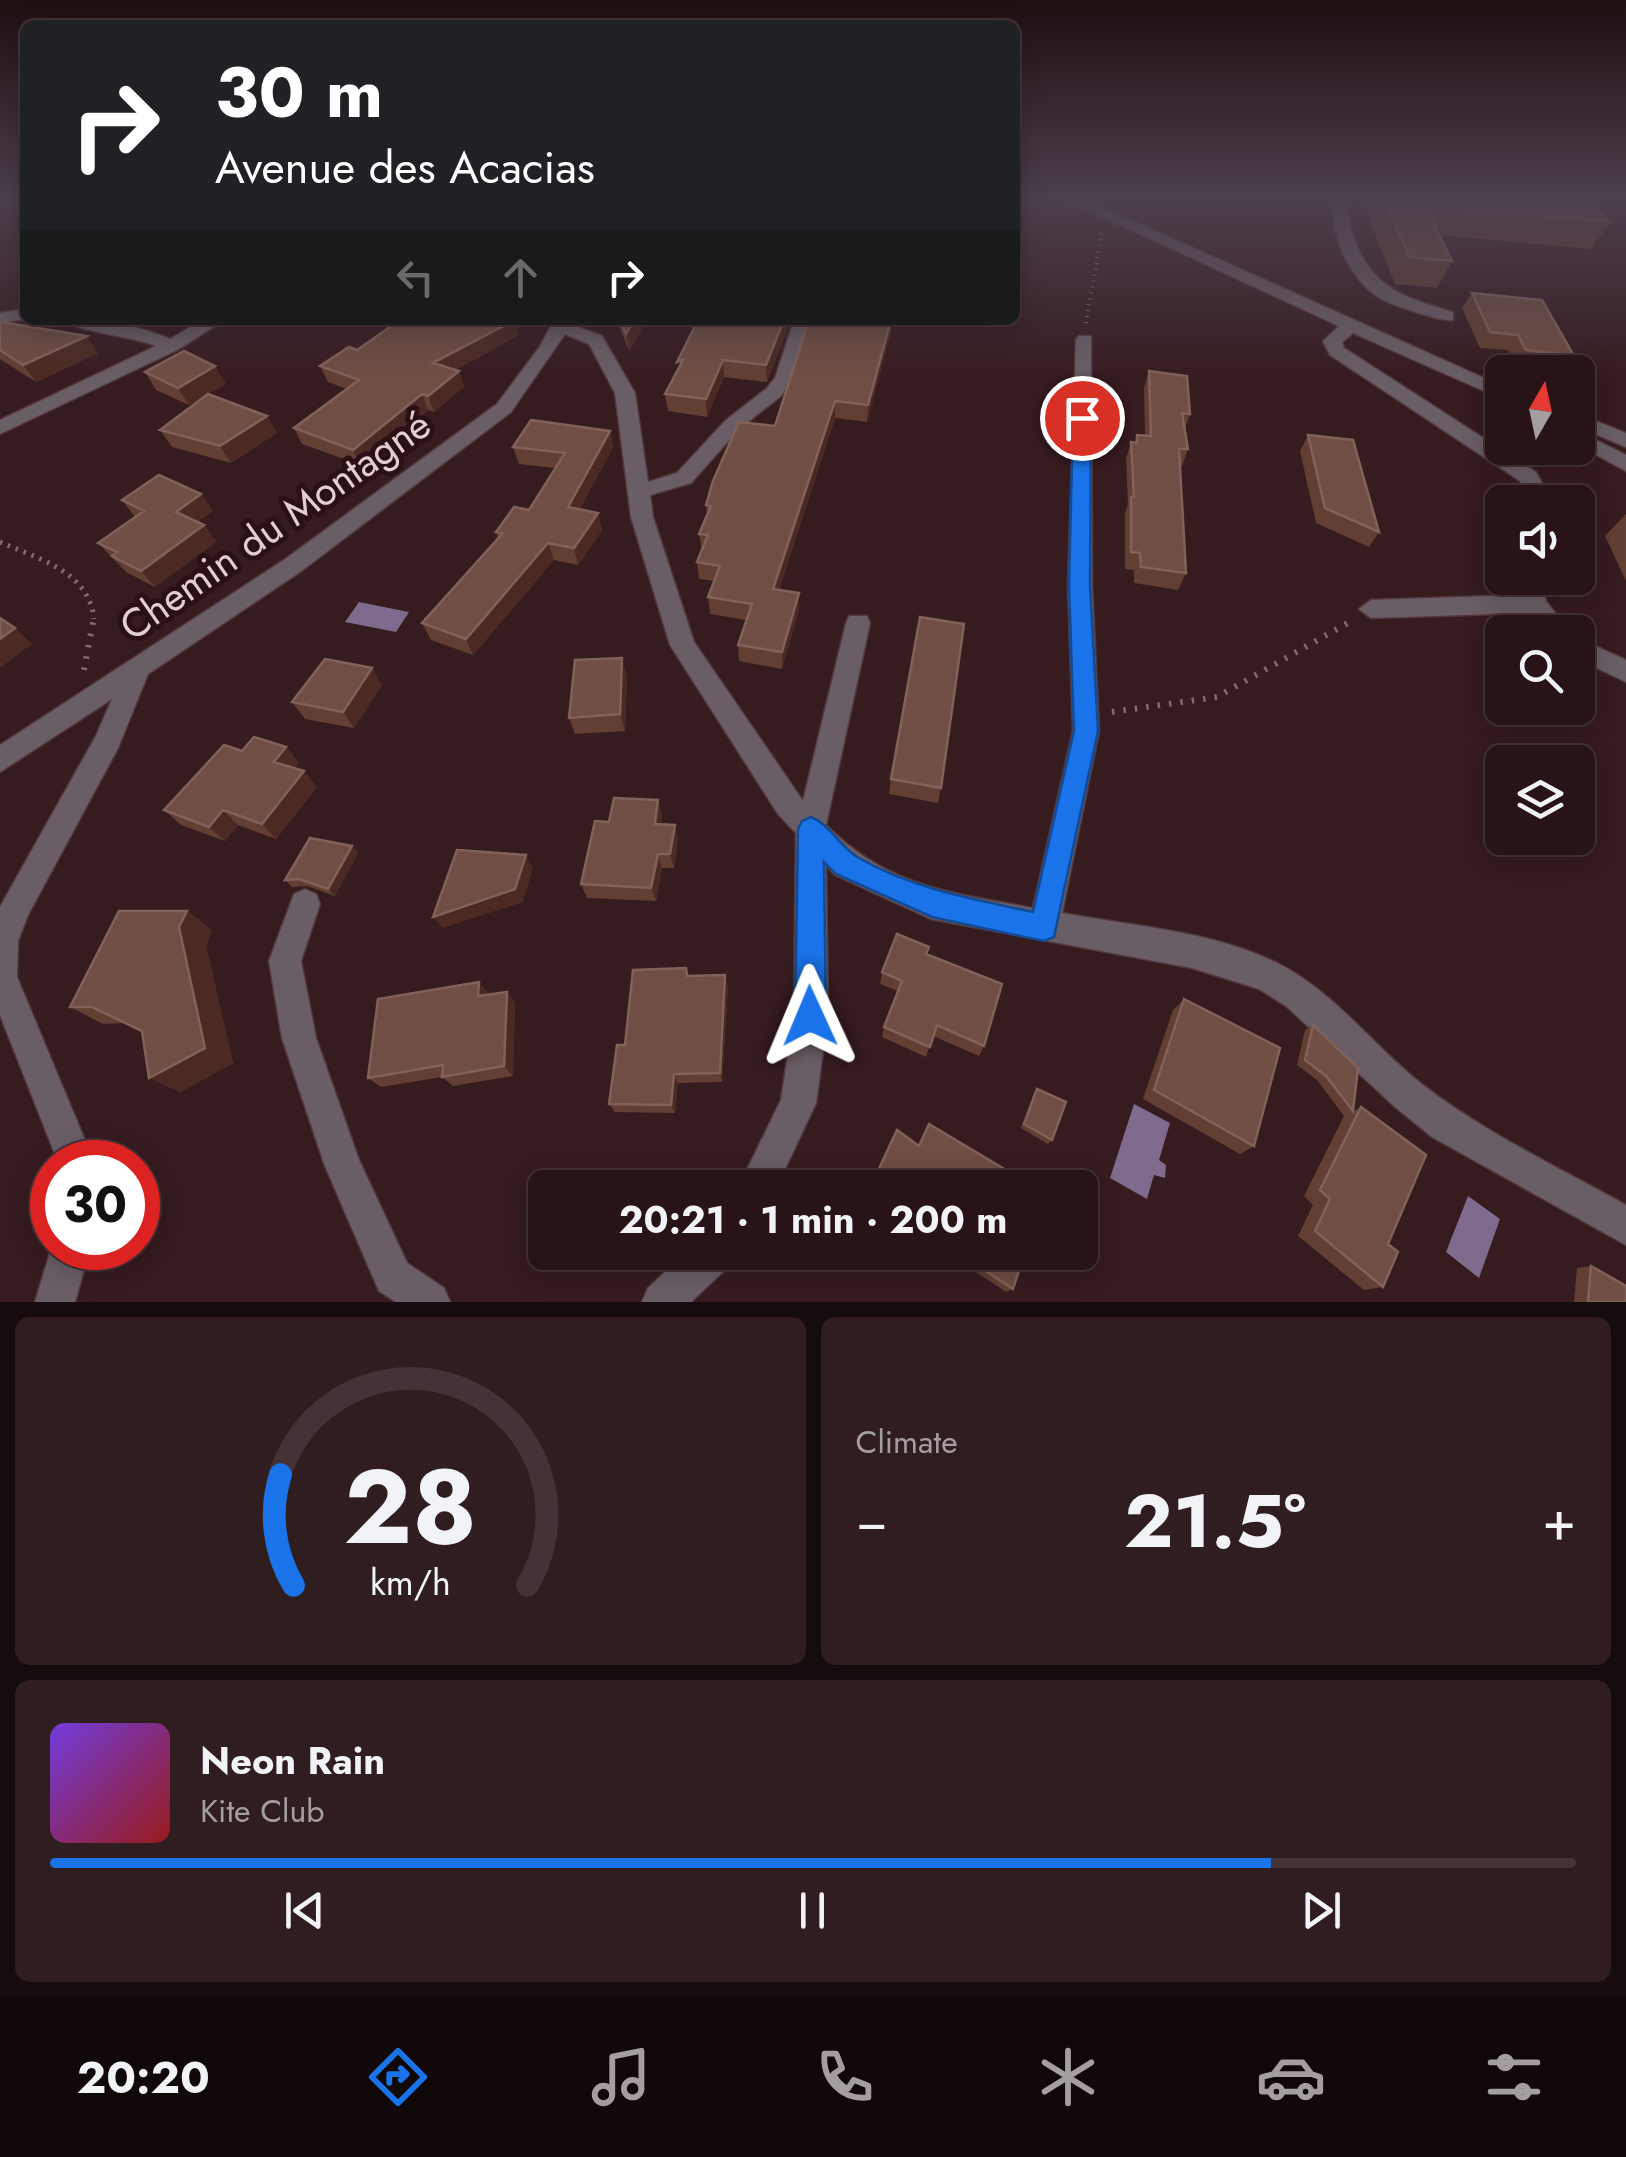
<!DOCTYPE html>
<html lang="en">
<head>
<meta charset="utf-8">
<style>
  :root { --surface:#281417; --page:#301d20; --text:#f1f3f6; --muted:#a59ea1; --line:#443336; --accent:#1a73e8 }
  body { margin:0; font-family:Jost,sans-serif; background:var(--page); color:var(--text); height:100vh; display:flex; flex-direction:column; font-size:38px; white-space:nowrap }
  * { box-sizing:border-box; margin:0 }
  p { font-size:32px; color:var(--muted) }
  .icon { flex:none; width:55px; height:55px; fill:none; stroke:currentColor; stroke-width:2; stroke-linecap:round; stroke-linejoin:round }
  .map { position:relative; height:1302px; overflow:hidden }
  .details { display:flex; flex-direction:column; gap:15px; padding:15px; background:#160b0d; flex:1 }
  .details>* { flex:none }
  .top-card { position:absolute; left:20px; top:20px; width:1000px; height:305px; border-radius:15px; box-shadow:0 5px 25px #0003,0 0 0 2px var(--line); background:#202124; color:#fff; overflow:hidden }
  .needle { width:65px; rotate:9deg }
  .controls { position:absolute; left:1485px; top:355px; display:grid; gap:20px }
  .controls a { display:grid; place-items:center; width:110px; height:110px; border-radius:15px; background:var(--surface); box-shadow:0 5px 25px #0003,0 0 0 2px var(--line); font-size:50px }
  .speed { position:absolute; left:30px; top:1140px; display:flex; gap:20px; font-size:50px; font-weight:700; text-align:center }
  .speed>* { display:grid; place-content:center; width:130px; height:130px; border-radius:50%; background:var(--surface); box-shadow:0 5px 25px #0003,0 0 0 2px var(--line); line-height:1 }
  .speed .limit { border:15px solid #d22; background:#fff; color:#111 }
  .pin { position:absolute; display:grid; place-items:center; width:85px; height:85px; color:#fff; margin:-42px; border:5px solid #fff; border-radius:50%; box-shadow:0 2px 10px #0007 }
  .me { position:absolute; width:110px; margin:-55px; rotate:359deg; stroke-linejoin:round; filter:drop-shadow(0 0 8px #0008) }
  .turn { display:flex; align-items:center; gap:35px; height:210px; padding:0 30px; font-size:45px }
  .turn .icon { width:130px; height:130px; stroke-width:2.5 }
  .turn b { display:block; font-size:70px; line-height:85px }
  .lanes { display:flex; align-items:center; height:95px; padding:0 30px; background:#0003; justify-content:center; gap:50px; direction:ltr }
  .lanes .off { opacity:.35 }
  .big { font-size:75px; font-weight:700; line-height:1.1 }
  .details .card { flex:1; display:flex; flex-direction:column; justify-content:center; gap:15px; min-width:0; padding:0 35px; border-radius:15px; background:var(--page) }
  .details .dial { align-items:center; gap:0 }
  .dial svg { height:260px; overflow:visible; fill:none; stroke:var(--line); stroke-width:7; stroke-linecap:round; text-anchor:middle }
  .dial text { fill:var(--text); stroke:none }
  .song { display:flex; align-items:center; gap:30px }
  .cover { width:120px; height:120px; border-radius:15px; background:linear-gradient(135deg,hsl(260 70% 55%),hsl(0 70% 35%)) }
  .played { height:10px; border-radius:5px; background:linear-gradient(90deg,var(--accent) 80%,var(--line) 80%) }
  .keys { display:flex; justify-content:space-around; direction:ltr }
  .heat { display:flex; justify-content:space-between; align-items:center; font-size:55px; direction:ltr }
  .details .tiles { flex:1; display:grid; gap:15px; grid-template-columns:1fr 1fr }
  .card:last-child { grid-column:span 2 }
  .trip { position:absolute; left:528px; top:1170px; width:570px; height:100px; border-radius:15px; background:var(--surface); box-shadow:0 5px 25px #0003,0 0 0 2px var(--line); font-weight:700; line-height:100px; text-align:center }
  .dock { display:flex; height:160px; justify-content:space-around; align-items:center; background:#100809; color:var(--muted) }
  .dock .icon { width:70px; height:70px }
  .dock .on { color:var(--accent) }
  .dock b { font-size:45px; color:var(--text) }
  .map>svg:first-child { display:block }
  .water { fill:#7e6b8d }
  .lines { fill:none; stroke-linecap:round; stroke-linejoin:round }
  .minor-casing { stroke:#52383b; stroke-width:3 }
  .path-far2 { stroke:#826b6e; stroke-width:4; stroke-dasharray:1 5; stroke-linecap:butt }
  .path-far1 { stroke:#826b6e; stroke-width:5; stroke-dasharray:2.5 6; stroke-linecap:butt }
  .path { stroke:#826b6e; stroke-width:6; stroke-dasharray:2.5 9; stroke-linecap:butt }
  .minor { fill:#6a5e66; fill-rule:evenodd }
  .wall { fill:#623f32 }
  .shaded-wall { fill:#4a2a23 }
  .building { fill:#6f4e43; stroke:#816259; stroke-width:2.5 }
  .route { fill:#1a73e8; stroke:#114b97; stroke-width:2.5 }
  .labels { text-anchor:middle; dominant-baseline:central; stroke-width:10; stroke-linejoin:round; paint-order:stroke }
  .street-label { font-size:40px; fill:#e2cfd1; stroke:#2b1115 }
</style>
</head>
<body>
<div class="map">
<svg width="1626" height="1302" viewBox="0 0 1626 1302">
  <rect width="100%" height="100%" fill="#361b1f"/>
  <path class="water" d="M359,602L409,612L396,632L345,622Z
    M1134,1104L1170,1123L1159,1160L1166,1165L1165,1178L1154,1175L1147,1199L1110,1178Z
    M1468,1196L1500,1219L1479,1278L1446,1252Z"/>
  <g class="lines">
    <defs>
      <path id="minor" d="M1064,199H1084L1502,386V399L1353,333L1342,342L1344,348L1536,472L1548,494L1547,502H1525L1520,481L1330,355L1323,341L1339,326Z
        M1335,199H1349C1346,217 1351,230 1357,246C1376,291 1410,299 1453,312V320C1442,321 1433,317 1422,314C1407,309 1391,305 1378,297C1350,279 1327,231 1335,199Z
        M25,309V319L0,323V313Z
        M64,320C102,320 135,324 170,339L203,320H225L177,350L0,434V420L156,346C129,335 85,334 64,320Z
        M554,320H572L570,324L602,336L635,393L648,482L677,473L725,421L767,388L775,378L794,320H812L793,378L781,396L739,429L691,483L650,495L653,517L694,642L803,801L846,623L849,616H867L870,623L826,825C888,887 951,893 1033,908L1073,731L1068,586L1076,340L1079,336H1091L1092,586L1099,731L1062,913C1132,926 1213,931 1277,963C1334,991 1374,1047 1423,1085C1485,1133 1558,1167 1626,1205V1245L1432,1137L1394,1106L1286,1006L1259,989L1192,968L931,919L835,875L826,865L828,1015L816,1103L776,1188H738L781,1100L794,1015L796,833L778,814L670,645L631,517L615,393L589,344L565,334L511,412L300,572L148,674L118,748L28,915L18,941L17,977L94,1162H58L0,1015V907L96,736L112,699L0,772V745L284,560L497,404L539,348Z
        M1578,414L1626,433V447L1578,427Z
        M1578,431L1626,455V471L1578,445Z
        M1519,578H1541L1546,601L1570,632H1544L1528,613L1371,618L1359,609L1371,600L1521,595Z
        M1578,638L1626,660V682L1578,659Z
        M305,889L316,894L320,904L301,961L316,1038L359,1160L407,1263L444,1288L450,1302H396L379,1291L325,1166L282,1038L269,961L294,894Z
        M52,1246L90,1248L75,1302H35Z
        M686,1252H734L729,1266L691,1302H642L648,1288Z"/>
    </defs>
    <use href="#minor" class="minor-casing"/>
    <path class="path-far2" d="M1086,323L1102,232"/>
    <path class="path-far1" d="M0,542C38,559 89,571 94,619"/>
    <path class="path" d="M84,670L94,617
      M1112,712L1217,697L1353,620"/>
    <use href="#minor" class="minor"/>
  </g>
  <path class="wall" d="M1361,199H1585L1610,222L1591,249L1439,235L1452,261L1437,288L1395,284Z
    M1472,293L1574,356L1563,372L1515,366L1508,350L1480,348L1462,308Z
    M617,320H647L629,351Z
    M791,320L767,382L724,377L707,417L668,411L665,394L678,370Z
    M894,320L867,422L835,418L779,590L799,610L782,669L739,661L738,645L746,620L710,614L708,597L714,581L699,579L697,562L702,551L699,534L707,516L706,505L775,426Z
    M0,323L98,353L36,382L0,359Z
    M519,335L455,370L459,371L464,387L434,412L428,410L361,465L302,444L294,428L347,389L328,382L320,366L357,350Z
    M1149,371L1190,414L1185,428L1188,449L1182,466H1180L1186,573L1178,590L1134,583V570L1125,569V513L1128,504L1126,459L1131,442L1134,443L1137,435L1145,436L1144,388Z
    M145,372L226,384L208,394L267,416L277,433L231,463L172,447L160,430L206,395L189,405L156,390Z
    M610,431L613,447L580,509L598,513L602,530L578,565L554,560L473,655L431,640L422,623L498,539L496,532L529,510L555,468L519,464L513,447Z
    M1308,435L1379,532L1369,547L1316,523L1300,451Z
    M201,494L213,511L197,522L204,525L216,542L155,587L126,572L98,543L135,517L122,500Z
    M1626,514V581L1605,536Z
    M627,675L625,731L575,734L569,718Z
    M382,685L354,728L305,719L292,702Z
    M286,747L299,763L295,768L317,787L276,839L238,825L225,841L181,825L164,810L242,751Z
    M891,779L941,788L938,803L889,794Z
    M658,800L662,815L661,824L675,825L678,839L674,868H662L656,901L587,898L581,884L609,822Z
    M352,846L358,853L335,896L307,886L292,887L285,880Z
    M187,911L212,930L206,946L233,1063L180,1092L149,1078L142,1032L124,1023L103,1024L70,1007Z
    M926,954L984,1046L979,1056L933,1036L926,1057L882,1037L884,1027L898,991L880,984L882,972Z
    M688,976L728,986L722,1082L678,1083L675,1113L615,1112L609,1104L625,1045Z
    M479,982L488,995L507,992L515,1003L513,1076L453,1086L442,1077L381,1087L368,1078Z
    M1184,999L1254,1146L1240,1154L1143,1099L1173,1010Z
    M1313,1025L1353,1111L1361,1107L1388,1244L1383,1287L1364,1290L1298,1236L1313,1205L1304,1196L1344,1116L1317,1080L1297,1065L1305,1030Z
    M1037,1089L1052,1140L1048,1144L1021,1128L1034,1093Z
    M946,1252H1025L1013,1289L1006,1292Z
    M1591,1266L1626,1302H1574L1577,1268Z"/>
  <path class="shaded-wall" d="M515,320L519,335L439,379L433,363Z
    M634,320H647L629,351L626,334Z
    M784,320H791L767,382L766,365Z
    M891,320H894L867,422L868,405Z
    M87,336L98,353L36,382L23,365Z
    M723,360L724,377L707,417L706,399Z
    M215,366L226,384L189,405L178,388Z
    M459,371L464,387L434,412L428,396Z
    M422,394L428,410L361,465L353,450Z
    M835,401V418L774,606L773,589Z
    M267,416L277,433L231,463L220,446Z
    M610,431L613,447L572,524L568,507Z
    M201,494L213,511L188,529L176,512Z
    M598,513L602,530L578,565L574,548Z
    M204,525L216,542L155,587L141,571Z
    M548,543L554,560L473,655L466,639Z
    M799,593V610L782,669V652Z
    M15,628L32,644L0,668V639Z
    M622,658L627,675L625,731L620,714Z
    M372,668L382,685L354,728L343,712Z
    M286,747L299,763L287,777L274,762Z
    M304,771L317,787L276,839L262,824Z
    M658,800L662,815L659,838L655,824Z
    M223,810L238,825L225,841L209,827Z
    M675,825L678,839L674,868L670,854Z
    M352,846L358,853L335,896L328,889Z
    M658,854L662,868L656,901L651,888Z
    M526,855L533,868L523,902L443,928L433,917Z
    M187,911L212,930L206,946L233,1063L180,1092L149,1078L179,927Z
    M725,975L728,986L722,1082L720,1073Z
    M479,982L488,993V1007L478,996Z
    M507,992L515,1003L513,1076L504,1066Z
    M674,1074L678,1083L675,1113L671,1105Z"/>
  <path class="building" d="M1385,199H1585L1610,222L1425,206L1452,261L1409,257Z
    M1472,293L1542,300L1574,356L1526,350L1518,335L1490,332Z
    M400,320H515L433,363L459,371L428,396L422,394L353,450L294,428L359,380L320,366L349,347L357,350Z
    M620,320H634L626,334Z
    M698,320H784L766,365L723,360L706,399L665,394L683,360L677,362Z
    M809,320H891L868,405L835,401L773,589L799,593L782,652L738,645L752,604L708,597L720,566L697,562L708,535L699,534L711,506L706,505L713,481L739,422L775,426Z
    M1,322L87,336L23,365L0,350V323Z
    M184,351L215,366L178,388L145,372Z
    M1149,371L1187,376L1190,414L1182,413L1188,449H1179L1186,573L1141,567L1140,553L1131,552V497H1134L1131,442L1137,443V435L1151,436Z
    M208,394L267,416L220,446L160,430Z
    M531,420L610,431L568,507L598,513L574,548L548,543L466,639L422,623L503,533L496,532L514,507L529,510L565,453L513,447Z
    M1308,435L1353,440L1379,532L1325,508Z
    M159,475L201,494L176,512L204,525L141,571L112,556L117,552L98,543L144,511L122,500Z
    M920,617L964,624L941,788L891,779Z
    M0,618L15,628L0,639Z
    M622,658L620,714L569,718L575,660Z
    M325,659L372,668L343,712L292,702Z
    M254,737L286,747L274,762L304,771L262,824L223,810L209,827L164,810L224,745L242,751Z
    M614,798L658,800L655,824L675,825L670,854H658L651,888L581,884L595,821L609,822Z
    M310,838L352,846L328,889L299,879L285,880Z
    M457,850L526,855L515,889L433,917Z
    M119,911H187L179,927L205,1048L149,1078L142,1031L92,1007H70Z
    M897,934L929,947L926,954L1002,984L984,1046L937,1025L930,1047L884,1027L902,981L882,972Z
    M686,968L687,976L725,975L720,1073L674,1074L671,1105L609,1104L617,1045H625L633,970Z
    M479,982L478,996L507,992L504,1066L442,1077L443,1065L368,1078L378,999Z
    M1184,999L1280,1048L1254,1146L1154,1090Z
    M1313,1025L1358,1068L1353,1111L1326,1076L1305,1060Z
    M1037,1089L1066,1102L1052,1140L1024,1124Z
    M1361,1107L1426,1155L1388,1244L1398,1252L1383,1287L1315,1231L1330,1199L1320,1190Z
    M929,1124L1016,1176L1011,1188H870L897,1130L919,1146Z
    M957,1252H1025L1013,1289Z
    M1591,1266L1626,1286V1302H1588Z"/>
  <linearGradient id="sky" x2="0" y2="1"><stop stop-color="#1e0f11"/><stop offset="0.52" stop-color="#4c3f4d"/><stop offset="1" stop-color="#4c3f4d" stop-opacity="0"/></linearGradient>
  <rect width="1626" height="381" fill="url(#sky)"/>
  <path class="route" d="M1082,412L1091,418L1090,586L1098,731L1054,937L1044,941L932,917L836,874L824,862L826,1016L821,1026L810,1031L800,1026L795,1016L798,829L802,821L811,817C831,825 840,848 859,858C913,889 973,899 1033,912L1074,731L1069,586L1073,418Z"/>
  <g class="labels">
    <g class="street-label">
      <text transform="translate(275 525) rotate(-35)">Chemin du Montagné</text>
    </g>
  </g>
</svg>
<div class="controls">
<a><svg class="needle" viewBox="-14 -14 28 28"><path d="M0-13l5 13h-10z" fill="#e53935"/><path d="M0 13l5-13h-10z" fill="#a59ea1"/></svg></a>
<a><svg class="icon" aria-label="sound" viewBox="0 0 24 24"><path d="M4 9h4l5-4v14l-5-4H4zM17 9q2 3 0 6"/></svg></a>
<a><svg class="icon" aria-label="search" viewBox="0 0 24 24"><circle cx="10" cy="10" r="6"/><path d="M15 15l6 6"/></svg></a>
<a><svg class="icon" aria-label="layers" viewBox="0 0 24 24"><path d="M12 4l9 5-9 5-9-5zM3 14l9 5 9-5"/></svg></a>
</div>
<div class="speed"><div class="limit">30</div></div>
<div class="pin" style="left:1082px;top:418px;background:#d93025"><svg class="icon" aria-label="arrive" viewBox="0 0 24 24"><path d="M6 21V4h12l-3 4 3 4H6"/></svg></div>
<svg class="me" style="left:810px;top:1016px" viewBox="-20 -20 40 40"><path d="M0-17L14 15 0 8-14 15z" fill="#1a73e8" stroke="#fff" stroke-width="4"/></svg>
<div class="trip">20:21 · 1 min · 200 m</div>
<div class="top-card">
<div class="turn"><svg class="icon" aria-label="right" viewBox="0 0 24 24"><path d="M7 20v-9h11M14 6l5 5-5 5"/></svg><div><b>30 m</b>Avenue des Acacias</div></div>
<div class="lanes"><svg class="icon off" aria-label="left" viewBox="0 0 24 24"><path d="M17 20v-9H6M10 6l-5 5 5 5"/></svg><svg class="icon off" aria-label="ahead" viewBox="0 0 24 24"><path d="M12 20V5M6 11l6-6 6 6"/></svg><svg class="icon" aria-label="right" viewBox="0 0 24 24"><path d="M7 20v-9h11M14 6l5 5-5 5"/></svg></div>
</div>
</div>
<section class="details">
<div class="tiles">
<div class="card dial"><svg viewBox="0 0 100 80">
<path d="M14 69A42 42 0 1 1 86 69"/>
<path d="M14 69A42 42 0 0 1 10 35" stroke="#1a73e8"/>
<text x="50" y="56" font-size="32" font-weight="700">28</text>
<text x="50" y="72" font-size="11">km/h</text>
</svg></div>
<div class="card"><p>Climate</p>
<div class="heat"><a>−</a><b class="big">21.5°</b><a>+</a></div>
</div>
<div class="card">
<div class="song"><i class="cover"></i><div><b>Neon Rain</b><p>Kite Club</p></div></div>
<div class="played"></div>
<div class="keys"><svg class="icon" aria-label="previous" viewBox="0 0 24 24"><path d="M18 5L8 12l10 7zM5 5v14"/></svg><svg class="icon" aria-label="pause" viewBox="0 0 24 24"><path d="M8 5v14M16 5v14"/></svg><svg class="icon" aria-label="next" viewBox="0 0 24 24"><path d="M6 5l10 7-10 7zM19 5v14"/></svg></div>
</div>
</div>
</section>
<nav class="dock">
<b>20:20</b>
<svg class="icon on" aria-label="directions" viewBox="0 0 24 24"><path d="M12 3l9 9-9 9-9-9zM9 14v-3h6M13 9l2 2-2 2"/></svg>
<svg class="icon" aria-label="music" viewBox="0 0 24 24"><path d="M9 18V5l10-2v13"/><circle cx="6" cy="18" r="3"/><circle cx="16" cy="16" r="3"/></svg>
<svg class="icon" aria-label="phone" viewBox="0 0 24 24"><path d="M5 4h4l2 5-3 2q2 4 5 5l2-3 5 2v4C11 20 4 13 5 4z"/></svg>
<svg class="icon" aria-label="climate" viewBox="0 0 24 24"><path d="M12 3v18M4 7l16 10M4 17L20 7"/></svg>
<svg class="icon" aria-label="car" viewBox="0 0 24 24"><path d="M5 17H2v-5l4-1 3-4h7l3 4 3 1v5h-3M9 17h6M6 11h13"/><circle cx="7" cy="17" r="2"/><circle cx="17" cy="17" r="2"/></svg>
<svg class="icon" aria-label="filters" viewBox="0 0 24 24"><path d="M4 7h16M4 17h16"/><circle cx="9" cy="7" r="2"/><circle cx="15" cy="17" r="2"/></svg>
</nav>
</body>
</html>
